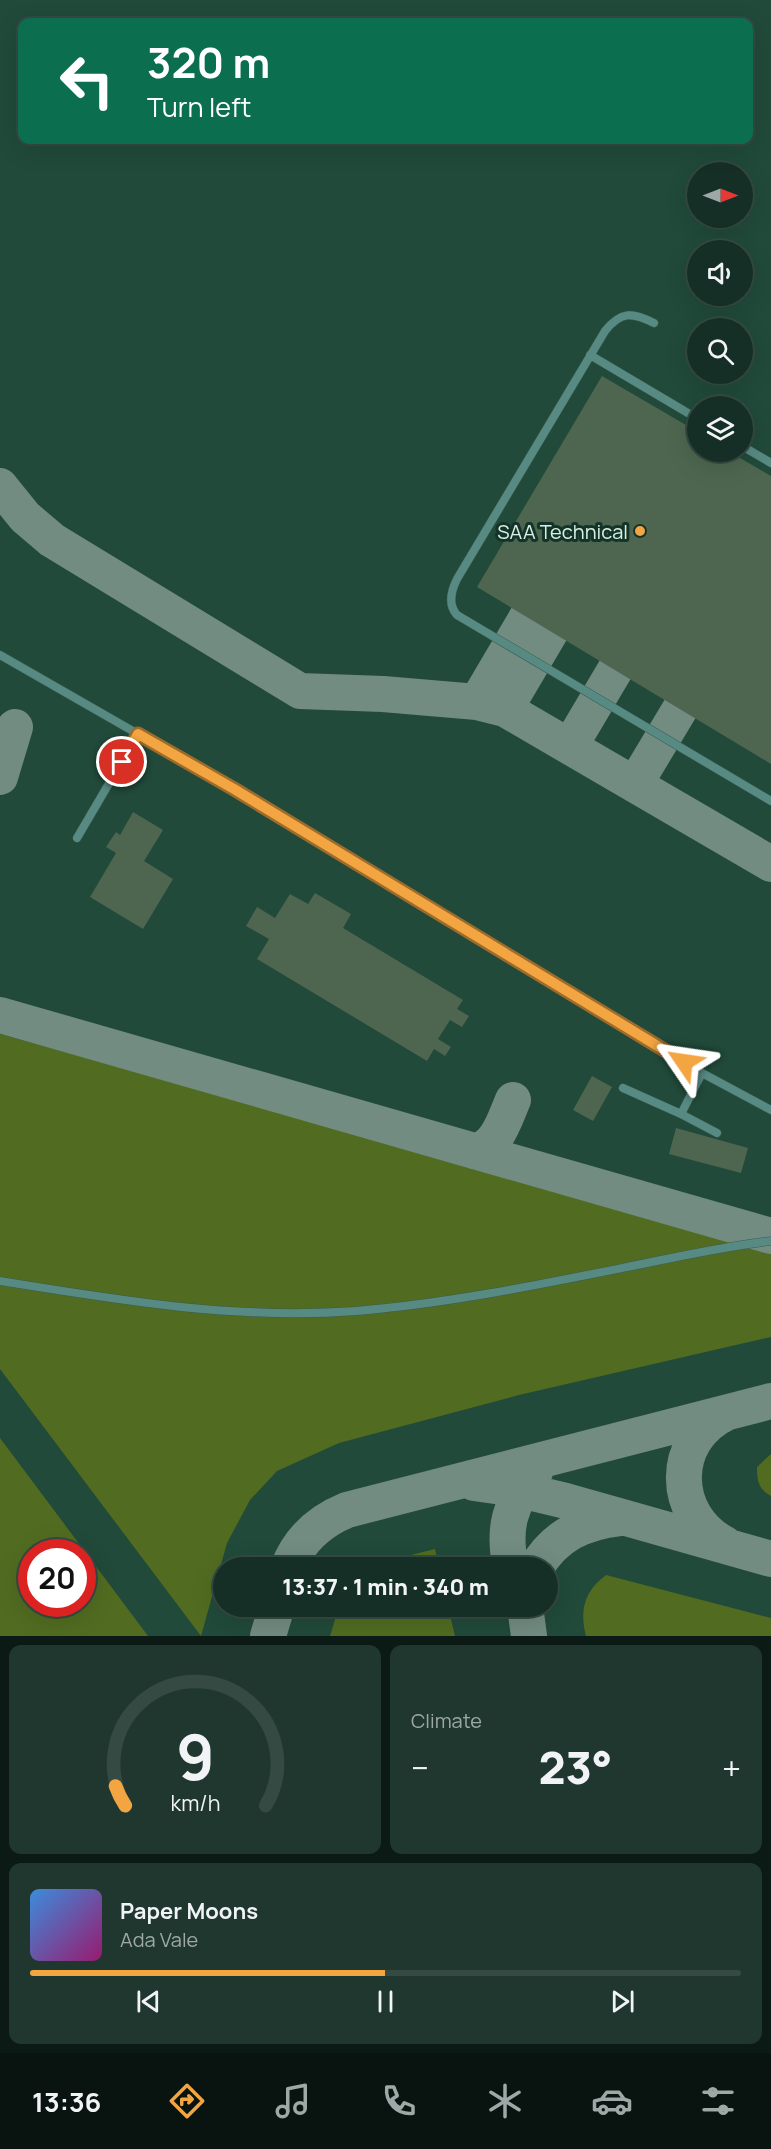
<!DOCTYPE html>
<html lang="en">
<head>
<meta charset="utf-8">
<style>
  :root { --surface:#162f26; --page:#1f372e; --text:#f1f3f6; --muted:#9ea9a7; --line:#354a43; --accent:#f2a541 }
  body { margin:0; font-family:Manrope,sans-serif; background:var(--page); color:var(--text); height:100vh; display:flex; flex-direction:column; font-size:22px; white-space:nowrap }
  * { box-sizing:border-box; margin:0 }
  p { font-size:20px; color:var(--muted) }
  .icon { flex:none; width:33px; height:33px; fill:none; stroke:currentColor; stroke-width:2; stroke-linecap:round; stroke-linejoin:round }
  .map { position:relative; height:1636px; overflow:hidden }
  .panel { display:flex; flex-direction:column; gap:9px; padding:9px; background:#0c1a15; flex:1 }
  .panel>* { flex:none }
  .hud { position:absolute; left:18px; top:18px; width:735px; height:126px; border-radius:12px; box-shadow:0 6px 24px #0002,0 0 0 2px var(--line); background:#0b6e4f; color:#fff; overflow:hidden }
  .needle { width:39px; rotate:90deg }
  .fabs { position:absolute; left:687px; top:162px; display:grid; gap:12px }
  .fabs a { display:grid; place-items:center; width:66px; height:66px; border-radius:50%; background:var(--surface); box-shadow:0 6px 24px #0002,0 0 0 2px var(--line); font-size:30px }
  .speed { position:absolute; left:18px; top:1539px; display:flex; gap:12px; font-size:30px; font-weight:700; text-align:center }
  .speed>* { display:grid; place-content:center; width:78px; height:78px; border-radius:50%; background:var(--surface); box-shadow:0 6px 24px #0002,0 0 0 2px var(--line); line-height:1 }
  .speed .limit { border:9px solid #d22; background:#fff; color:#111 }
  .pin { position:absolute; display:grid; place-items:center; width:51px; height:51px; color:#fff; margin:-26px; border:3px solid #fff; border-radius:50%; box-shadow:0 2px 6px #0007 }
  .me { position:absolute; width:66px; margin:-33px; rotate:302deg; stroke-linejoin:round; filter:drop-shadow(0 0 4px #0008) }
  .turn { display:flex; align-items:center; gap:21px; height:126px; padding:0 30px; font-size:27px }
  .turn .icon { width:78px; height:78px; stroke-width:2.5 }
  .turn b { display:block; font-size:42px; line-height:51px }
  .big { font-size:45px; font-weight:800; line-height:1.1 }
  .panel .tile { flex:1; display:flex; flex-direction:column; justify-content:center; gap:9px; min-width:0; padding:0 21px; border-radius:12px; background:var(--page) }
  .panel .dial { align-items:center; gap:0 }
  .dial svg { height:156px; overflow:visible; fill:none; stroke:var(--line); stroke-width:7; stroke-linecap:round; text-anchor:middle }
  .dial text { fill:var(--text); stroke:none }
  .song { display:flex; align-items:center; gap:18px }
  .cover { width:72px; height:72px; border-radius:9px; background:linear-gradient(135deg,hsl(210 70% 55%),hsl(320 70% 35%)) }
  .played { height:6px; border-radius:3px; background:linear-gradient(90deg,var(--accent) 50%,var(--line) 50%) }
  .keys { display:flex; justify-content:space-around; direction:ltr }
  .heat { display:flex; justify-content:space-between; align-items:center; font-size:33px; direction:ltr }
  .panel .tiles { flex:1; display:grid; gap:9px; grid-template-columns:1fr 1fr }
  .tile:last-child { grid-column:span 2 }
  .trip { position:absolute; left:213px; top:1557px; width:345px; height:60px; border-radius:30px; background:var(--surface); box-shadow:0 6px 24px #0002,0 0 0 2px var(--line); font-weight:800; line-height:60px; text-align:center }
  .dock { display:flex; height:96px; justify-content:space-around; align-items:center; background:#09130f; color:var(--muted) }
  .dock .icon { width:42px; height:42px }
  .dock .selected { color:var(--accent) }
  .dock b { font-size:27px; color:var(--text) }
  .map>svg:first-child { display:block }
  .built { fill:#214a3a; fill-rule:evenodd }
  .green { fill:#516c21; fill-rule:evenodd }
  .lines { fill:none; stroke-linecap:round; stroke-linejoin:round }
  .taxiway { stroke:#728c81; stroke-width:36 }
  .building { fill:#4e6650 }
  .lane-casing { stroke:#3c5b4f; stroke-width:9 }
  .lane { stroke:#578a83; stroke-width:8 }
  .route-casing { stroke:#9d6b2a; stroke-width:15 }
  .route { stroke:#f2a541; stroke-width:10 }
  .poi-dot { fill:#f2a541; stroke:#133428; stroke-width:2 }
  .labels { text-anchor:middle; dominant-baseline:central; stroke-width:6; stroke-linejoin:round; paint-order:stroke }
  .poi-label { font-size:20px; fill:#dbeee5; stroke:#133428; text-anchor:end }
</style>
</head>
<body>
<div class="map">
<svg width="771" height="1636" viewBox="0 0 771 1636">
  <rect width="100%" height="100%" fill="#1e3f32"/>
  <path class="built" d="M0,0H771V1636H0ZM22,22H748V140H22ZM698,172H742V218H698ZM698,250H742V296H698ZM698,328H742V374H698ZM698,406H742V452H698ZM32,1552H82V1604H32ZM224,1568H548V1606H224Z"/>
  <path class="green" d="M0,1034L449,1158L771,1254V1337L519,1395L339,1443L277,1471L250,1500L227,1543L201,1636L0,1369Z
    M0,1438L148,1636H0ZM82,1552V1604H32V1552Z
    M771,1454V1496C758,1489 757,1480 757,1467Z
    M435,1549L439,1567H367L371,1565Z
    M606,1575L771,1618V1636H586C579,1609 585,1591 606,1575Z
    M339,1606L448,1607L455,1636H330Z"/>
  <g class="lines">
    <path class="taxiway" d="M0,486L25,517L52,540L300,691L383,694L477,702L505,709L771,864
      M477,702L527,617
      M505,709L551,631
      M570,746L615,670
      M0,777L15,727
      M635,784L680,709
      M0,1015L771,1236
      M474,1151C497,1149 505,1118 513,1100
      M474,1483L516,1489L566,1501L771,1559
      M725,1544C671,1516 669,1440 726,1413
      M288,1568C299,1539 320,1521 347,1510L771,1401
      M511,1568C502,1528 510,1503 535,1472
      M536,1568C555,1535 584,1522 620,1518
      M525,1606L529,1636
      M268,1636L277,1606"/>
  </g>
  <path class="building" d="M602,376L698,432V452H730L771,476V764L477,587Z
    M133,812L163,830L144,861L173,879L143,929L90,897L116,853L106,847L116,832L120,835Z
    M315,893L351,914L343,928L463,1000L457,1009L469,1016L462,1027L450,1020L438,1039L451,1047L445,1056L434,1049L427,1061L257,959L269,939L246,926L257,907L275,918L290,894L308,904Z
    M592,1076L612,1087L593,1121L573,1110Z
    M676,1128L748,1148L741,1173L669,1154Z"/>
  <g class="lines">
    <defs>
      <path id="lane" d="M654,323C632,312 621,311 605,331L457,579C451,591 448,605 457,615L771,801
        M590,355L698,419
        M742,446L771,463
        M0,655L234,789L702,1073L771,1110
        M77,838L138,734
        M623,1088L681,1114L702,1073
        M681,1114L717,1133
        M0,1281C118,1300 235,1320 356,1311C452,1303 547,1283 642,1264C685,1255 727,1246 771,1241"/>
    </defs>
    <use href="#lane" class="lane-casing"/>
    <use href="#lane" class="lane"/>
  </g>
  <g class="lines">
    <defs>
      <path id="route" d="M122,762L138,734L234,789L684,1062"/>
    </defs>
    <use href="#route" class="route-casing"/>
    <use href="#route" class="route"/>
  </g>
  <circle class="poi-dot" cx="640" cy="531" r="6"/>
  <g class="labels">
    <g class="poi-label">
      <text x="628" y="531">SAA Technical</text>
    </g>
  </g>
</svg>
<div class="fabs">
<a><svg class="needle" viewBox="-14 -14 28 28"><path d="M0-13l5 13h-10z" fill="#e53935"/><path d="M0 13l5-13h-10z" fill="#9ea9a7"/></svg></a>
<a><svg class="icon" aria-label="sound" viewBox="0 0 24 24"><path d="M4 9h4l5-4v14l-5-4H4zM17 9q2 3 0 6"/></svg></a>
<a><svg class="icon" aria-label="search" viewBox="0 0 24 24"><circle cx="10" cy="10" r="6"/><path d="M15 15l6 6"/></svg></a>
<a><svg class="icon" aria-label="layers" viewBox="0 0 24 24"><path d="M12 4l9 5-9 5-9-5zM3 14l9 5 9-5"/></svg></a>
</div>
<div class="speed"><div class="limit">20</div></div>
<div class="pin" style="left:122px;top:762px;background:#d93025"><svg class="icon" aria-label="arrive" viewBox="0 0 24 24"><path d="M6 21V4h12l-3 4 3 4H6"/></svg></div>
<svg class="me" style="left:684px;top:1062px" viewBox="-20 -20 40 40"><path d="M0-17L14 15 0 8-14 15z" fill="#f2a541" stroke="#fff" stroke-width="4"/></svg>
<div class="trip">13:37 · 1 min · 340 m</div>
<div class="hud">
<div class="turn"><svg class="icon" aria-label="left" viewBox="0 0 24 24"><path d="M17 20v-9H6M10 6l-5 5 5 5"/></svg><div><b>320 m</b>Turn left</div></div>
</div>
</div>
<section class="panel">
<div class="tiles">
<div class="tile dial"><svg viewBox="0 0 100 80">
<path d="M14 69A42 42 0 1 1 86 69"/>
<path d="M14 69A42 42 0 0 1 9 59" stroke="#f2a541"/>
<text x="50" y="56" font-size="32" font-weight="700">9</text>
<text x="50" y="72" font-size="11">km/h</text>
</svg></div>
<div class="tile"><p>Climate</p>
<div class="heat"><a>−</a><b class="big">23°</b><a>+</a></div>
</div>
<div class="tile">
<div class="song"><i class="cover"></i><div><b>Paper Moons</b><p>Ada Vale</p></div></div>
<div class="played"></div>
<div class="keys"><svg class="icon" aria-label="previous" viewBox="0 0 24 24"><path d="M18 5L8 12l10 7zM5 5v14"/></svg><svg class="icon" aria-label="pause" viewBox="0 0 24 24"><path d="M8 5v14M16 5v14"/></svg><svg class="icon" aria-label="next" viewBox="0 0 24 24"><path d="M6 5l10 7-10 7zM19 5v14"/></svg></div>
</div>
</div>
</section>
<nav class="dock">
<b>13:36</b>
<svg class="icon selected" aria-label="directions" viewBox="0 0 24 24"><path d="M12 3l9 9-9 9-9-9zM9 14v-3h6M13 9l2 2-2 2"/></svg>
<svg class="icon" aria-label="music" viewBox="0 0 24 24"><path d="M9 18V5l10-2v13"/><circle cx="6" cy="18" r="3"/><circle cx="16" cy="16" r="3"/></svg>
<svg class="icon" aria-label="phone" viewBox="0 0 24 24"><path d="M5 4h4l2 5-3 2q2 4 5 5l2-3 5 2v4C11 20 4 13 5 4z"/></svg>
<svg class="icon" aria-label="climate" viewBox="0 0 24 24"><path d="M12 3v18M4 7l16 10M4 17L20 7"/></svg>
<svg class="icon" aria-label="car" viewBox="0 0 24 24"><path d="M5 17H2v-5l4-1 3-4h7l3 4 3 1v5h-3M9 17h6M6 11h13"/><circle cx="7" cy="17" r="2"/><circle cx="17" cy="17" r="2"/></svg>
<svg class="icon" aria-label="filters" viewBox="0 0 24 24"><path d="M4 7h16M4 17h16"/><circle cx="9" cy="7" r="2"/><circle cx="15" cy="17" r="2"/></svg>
</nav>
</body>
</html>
